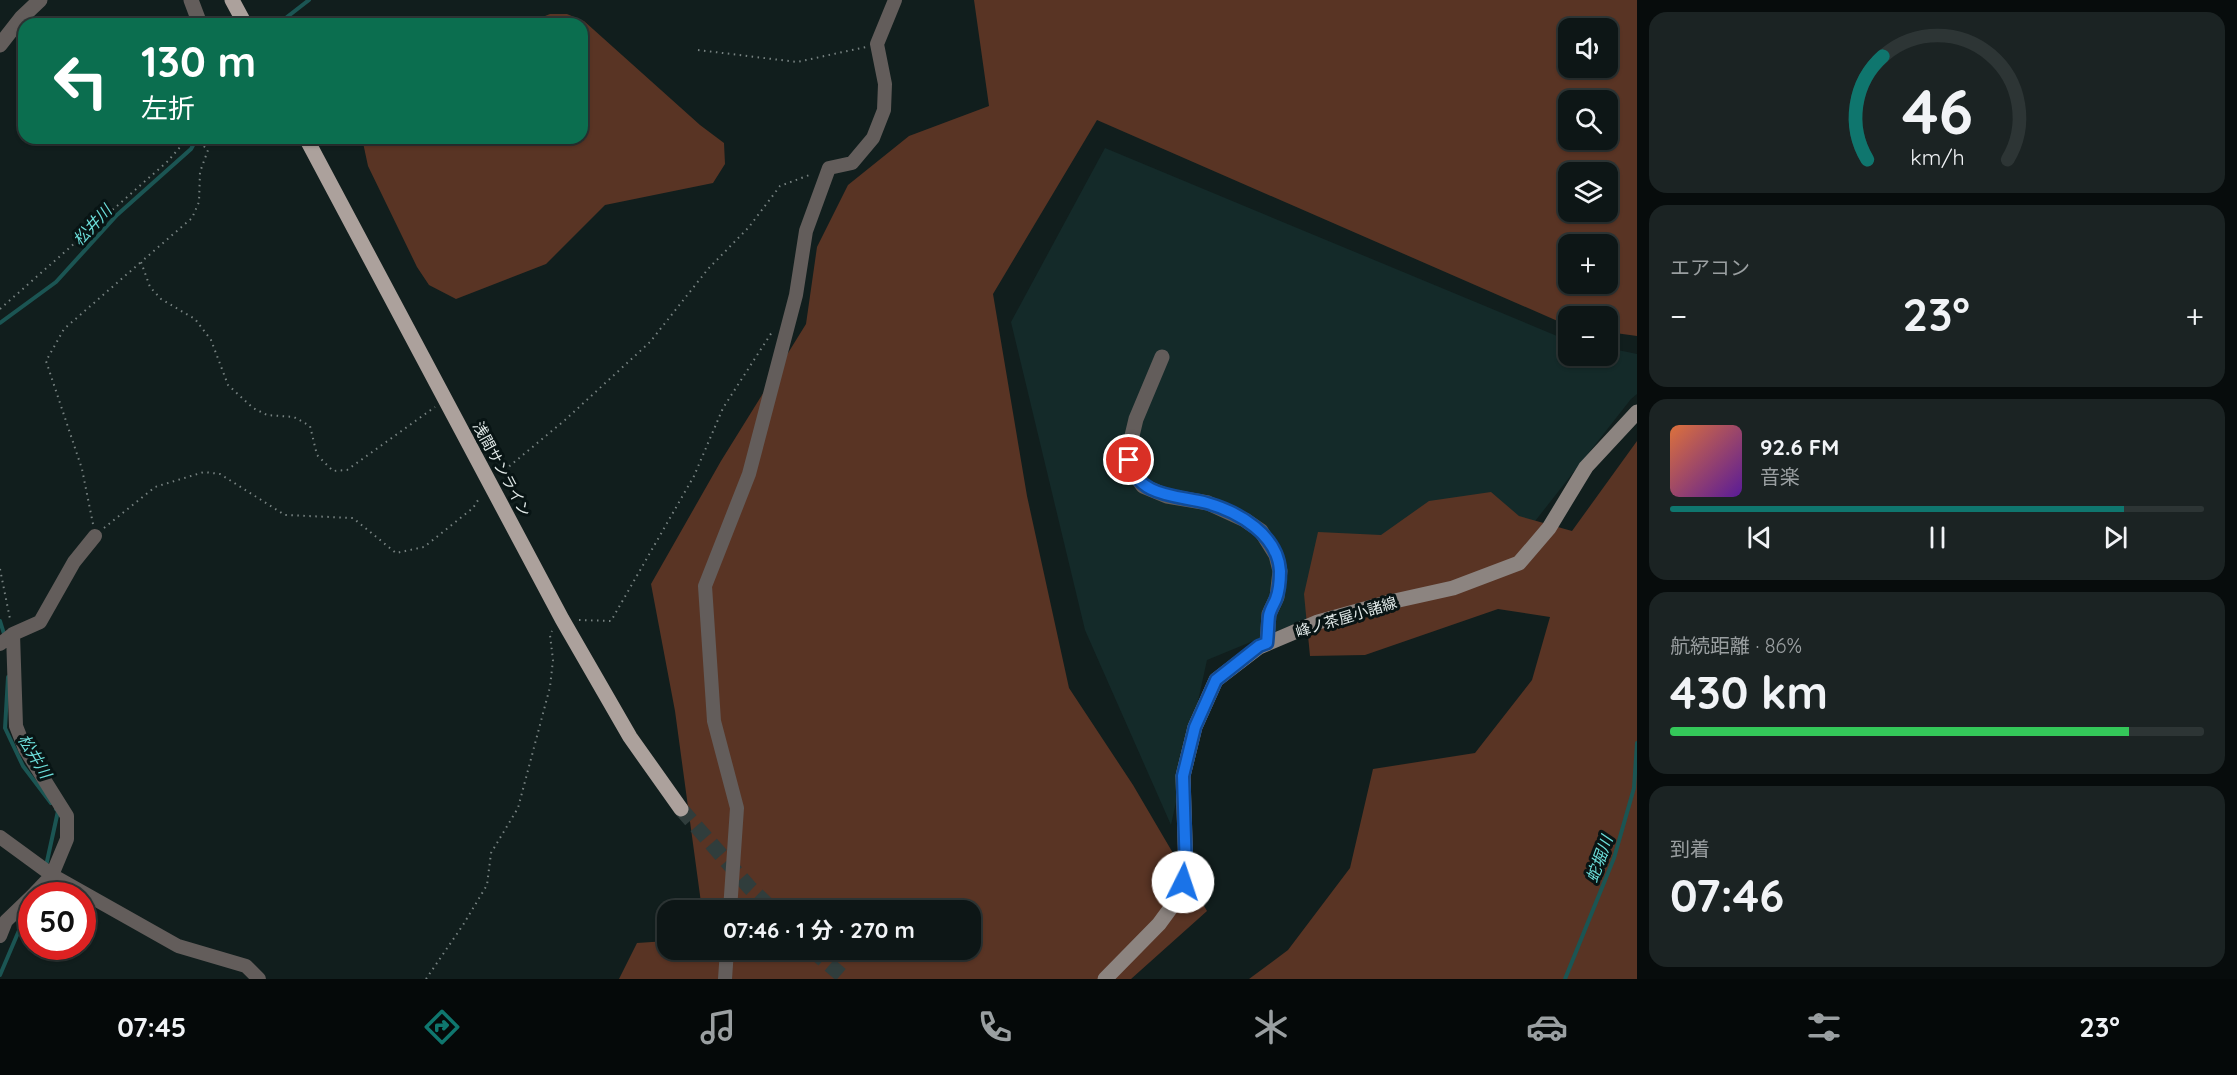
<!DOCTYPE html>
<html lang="ja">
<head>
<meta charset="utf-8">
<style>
  :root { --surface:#0d1616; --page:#1b2323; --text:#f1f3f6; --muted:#9a9fa1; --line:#2d3535; --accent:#0f766e }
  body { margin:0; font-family:Quicksand,"Noto Sans JP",sans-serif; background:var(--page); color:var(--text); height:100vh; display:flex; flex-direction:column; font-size:22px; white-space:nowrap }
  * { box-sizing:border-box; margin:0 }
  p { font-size:20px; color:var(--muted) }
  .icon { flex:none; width:33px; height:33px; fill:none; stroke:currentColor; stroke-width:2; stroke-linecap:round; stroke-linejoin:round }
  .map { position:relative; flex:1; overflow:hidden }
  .side { display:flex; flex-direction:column; gap:12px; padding:12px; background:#070c0c; width:600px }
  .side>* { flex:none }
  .guide { position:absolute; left:18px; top:18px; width:570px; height:126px; border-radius:18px; box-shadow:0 2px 4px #0004,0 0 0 2px var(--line); background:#0b6e4f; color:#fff; overflow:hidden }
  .controls { position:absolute; left:1558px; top:18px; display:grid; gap:12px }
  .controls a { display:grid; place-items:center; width:60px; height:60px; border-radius:12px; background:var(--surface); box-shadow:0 2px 4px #0004,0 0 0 2px var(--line); font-size:30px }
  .speed { position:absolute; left:18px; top:882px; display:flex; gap:12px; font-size:30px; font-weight:700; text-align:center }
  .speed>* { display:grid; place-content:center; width:78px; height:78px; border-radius:50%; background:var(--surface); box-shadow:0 2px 4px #0004,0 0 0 2px var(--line); line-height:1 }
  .speed .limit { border:9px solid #d22; background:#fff; color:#111 }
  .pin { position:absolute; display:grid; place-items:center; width:51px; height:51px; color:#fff; margin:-26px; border:3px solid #fff; border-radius:50%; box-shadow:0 2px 6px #0007 }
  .me { position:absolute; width:66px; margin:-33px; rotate:4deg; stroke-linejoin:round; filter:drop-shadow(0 0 4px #0008) }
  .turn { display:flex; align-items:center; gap:21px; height:126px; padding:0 24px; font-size:27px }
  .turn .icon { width:78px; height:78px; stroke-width:2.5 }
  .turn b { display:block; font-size:42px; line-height:51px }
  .big { font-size:45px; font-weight:700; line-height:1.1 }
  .side .widget { flex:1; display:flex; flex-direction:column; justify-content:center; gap:9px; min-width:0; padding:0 21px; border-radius:18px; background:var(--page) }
  .side .dial { align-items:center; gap:0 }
  .dial svg { height:156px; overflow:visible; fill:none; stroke:var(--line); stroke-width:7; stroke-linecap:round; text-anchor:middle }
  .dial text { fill:var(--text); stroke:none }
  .song { display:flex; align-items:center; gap:18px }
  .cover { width:72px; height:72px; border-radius:9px; background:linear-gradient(135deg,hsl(20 70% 55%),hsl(270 70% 35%)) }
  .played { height:6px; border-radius:3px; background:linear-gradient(90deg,var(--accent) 85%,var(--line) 85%) }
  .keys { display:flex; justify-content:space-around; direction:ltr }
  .heat { display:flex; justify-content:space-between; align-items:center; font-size:33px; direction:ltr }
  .charge { height:9px; border-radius:4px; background:linear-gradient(90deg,#34c759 86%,var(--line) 0) }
  .trip { position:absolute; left:657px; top:900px; width:324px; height:60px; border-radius:18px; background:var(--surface); box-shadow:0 2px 4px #0004,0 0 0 2px var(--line); font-weight:700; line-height:60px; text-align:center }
  .menu { display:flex; height:96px; justify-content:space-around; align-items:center; background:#050909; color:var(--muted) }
  .menu .icon { width:42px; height:42px }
  .menu .selected { color:var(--accent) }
  .menu b { font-size:27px; color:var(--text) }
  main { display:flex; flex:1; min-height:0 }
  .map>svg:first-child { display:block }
  .built { fill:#142a29 }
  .green { fill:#593424; fill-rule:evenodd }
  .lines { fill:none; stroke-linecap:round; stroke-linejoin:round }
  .stream { stroke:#1b5553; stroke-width:4 }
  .primary-tunnel { stroke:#303d3c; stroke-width:15; stroke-dasharray:15 8; stroke-linecap:butt }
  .path { stroke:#778281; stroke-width:2; stroke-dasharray:1.5 4.5; stroke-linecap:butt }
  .minor { stroke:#635d5b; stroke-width:14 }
  .tertiary { stroke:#635d5b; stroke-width:15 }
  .secondary { stroke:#8c8480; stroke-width:15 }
  .primary { stroke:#aca19c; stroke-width:15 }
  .route-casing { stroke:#114b97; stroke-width:15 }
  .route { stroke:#1a73e8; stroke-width:10 }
  .labels { text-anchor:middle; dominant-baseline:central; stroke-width:6; stroke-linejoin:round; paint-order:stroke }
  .street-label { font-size:15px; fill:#e3ebea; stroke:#081414 }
  .water-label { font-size:16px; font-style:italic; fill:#6cdeda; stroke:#081414 }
</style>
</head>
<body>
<main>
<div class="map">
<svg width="1637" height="979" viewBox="0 0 1637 979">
  <rect width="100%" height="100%" fill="#111e1d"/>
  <path class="built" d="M1105,148L1569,341V356H1608V348L1637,354V394L1631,399L1510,553L1382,588L1207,660L1171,825L1085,630L1011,322Z"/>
  <path class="green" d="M974,0H1637V336L1608,332V316H1569V326L1097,120L993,294L1027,496L1069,688L1133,785L1207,911L1131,979H619L637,943L667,941L668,950H970V910H702L675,711L651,584L721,461L806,324L817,247L848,185L909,136L989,106ZM1569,28H1608V68H1569ZM1569,100H1608V140H1569ZM1569,172H1608V212H1569ZM1569,244H1608V284H1569Z
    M550,14H567L584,21L700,125L724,143L725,164L713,183L605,205L546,264L456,299L429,285L417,267L368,166L362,138H582V24H525Z
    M1637,441V979H1249L1288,950L1350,868L1373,769L1475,753L1532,680L1550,617L1498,609L1365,655L1310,656L1304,594L1318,532L1381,535L1429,501L1491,492L1519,516L1572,531Z"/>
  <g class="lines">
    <path class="stream" d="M278,24L309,0
      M0,323L56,282L117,215L191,149L197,138
      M0,621L5,637
      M8,677L5,728L23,766L51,803
      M46,866L58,811L56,809
      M0,975L29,907
      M1565,979L1614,858L1634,788L1637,743"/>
    <path class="primary-tunnel" d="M681,809L750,888L773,910
      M812,950L846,979"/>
    <path class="path" d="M698,50L797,62L866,47
      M195,138L208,150L200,172L199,202L192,218L141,262L150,287L161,299L195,319L211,340L228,385L253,408L267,415L294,417L310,426L317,455L333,471L347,470L435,407
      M0,309L168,161L188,138
      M500,474L565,420L650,342L708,269L749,227L780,186L812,174
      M93,524L82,469L46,361L64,329L141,262
      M104,528L155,487L204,472L220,474L285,515L353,518L396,553L424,547L473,508L480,497
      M0,569L10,619
      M579,620L611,621L694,476L723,408L772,332
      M426,979L463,925L487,885L491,853L518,808L550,687L553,660L550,635L552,631"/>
    <path class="minor" d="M0,644L13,634
      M0,837L52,875L178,946L246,966L259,979
      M32,896L52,875L67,839V816L25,749L16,726L13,634L40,622L74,562L95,536
      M730,910L737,808L714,721L705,586L749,474L796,295L806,231L829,168L852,163L873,138L884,110L885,84L877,44L895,0
      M0,936L6,921L32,896
      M725,979L727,950"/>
    <path class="tertiary" d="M191,0L200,24
      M0,45L21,18L40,0
      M1162,357L1136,419L1131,440L1130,467L1143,486L1167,496L1208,503L1245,520L1261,531L1276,555L1280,571L1277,597L1269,614L1267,643"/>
    <path class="secondary" d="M1105,979L1159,924L1181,894L1186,871L1183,776L1195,727L1216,680L1259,647L1318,622L1390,602L1453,588L1519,563L1549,528L1586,467L1637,412"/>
    <path class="primary" d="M232,0L245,24
      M306,138L562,619L630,737L681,809"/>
  </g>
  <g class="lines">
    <defs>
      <path id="route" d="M1129,460C1137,498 1178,495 1207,503C1239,512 1278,535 1280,571C1280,579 1279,591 1276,599C1274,604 1270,610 1269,616C1268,625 1268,634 1267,643L1259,646L1216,680L1195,727L1183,776L1186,871L1183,882"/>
    </defs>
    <use href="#route" class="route-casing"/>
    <use href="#route" class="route"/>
  </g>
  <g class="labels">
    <g class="street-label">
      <text transform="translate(502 469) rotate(62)">浅間サンライン</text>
      <text transform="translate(1346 617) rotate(-17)">峰ノ茶屋小諸線</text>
    </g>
    <g class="water-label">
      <text transform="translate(92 225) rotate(-47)">松井川</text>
      <text transform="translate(35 756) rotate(59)">松井川</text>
      <text transform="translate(1599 859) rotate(-70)">蛇堀川</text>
    </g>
  </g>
</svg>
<div class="controls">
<a><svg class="icon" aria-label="sound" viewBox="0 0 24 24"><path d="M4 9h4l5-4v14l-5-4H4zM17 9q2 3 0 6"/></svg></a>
<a><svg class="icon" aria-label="search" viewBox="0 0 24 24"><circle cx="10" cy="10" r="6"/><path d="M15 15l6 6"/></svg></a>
<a><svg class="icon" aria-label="layers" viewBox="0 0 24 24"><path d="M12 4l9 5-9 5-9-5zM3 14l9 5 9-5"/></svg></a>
<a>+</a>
<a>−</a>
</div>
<div class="speed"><div class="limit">50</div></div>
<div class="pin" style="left:1129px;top:460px;background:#d93025"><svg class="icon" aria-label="arrive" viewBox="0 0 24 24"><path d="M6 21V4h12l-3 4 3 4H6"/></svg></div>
<svg class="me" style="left:1183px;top:882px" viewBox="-20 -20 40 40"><circle r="19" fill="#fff"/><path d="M0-13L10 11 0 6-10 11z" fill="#1a73e8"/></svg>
<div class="trip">07:46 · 1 分 · 270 m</div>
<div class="guide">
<div class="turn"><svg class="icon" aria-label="left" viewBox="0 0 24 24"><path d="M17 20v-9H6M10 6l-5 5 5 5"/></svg><div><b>130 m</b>左折</div></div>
</div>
</div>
<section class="side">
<div class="widget dial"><svg viewBox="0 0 100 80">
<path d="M14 69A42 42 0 1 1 86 69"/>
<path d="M14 69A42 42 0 0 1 22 16" stroke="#0f766e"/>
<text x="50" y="56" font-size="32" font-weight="700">46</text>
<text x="50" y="72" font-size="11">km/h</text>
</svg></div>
<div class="widget"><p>エアコン</p>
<div class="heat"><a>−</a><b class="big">23°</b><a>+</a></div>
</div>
<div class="widget">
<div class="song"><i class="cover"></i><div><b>92.6 FM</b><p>音楽</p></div></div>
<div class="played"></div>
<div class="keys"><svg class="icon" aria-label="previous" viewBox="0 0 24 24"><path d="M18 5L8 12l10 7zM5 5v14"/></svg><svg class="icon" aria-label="pause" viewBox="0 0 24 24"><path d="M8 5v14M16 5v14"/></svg><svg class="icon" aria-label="next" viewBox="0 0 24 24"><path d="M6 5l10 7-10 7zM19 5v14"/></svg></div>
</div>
<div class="widget"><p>航続距離 · 86%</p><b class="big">430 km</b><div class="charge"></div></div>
<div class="widget"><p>到着</p><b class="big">07:46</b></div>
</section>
</main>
<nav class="menu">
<b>07:45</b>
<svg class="icon selected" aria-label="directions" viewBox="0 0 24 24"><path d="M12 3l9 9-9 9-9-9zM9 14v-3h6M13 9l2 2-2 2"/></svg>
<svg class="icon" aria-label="music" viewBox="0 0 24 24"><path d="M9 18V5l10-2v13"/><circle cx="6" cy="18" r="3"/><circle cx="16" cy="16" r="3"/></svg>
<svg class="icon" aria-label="phone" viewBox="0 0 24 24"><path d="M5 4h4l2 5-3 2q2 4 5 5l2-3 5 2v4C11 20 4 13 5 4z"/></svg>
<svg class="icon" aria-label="climate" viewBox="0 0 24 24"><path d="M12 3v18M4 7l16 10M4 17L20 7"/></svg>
<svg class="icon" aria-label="car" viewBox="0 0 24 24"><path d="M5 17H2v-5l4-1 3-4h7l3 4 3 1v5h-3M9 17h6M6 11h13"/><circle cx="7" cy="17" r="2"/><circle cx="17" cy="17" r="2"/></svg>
<svg class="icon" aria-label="filters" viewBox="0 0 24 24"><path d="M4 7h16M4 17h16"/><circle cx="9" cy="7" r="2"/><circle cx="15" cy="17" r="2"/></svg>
<b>23°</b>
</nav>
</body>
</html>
